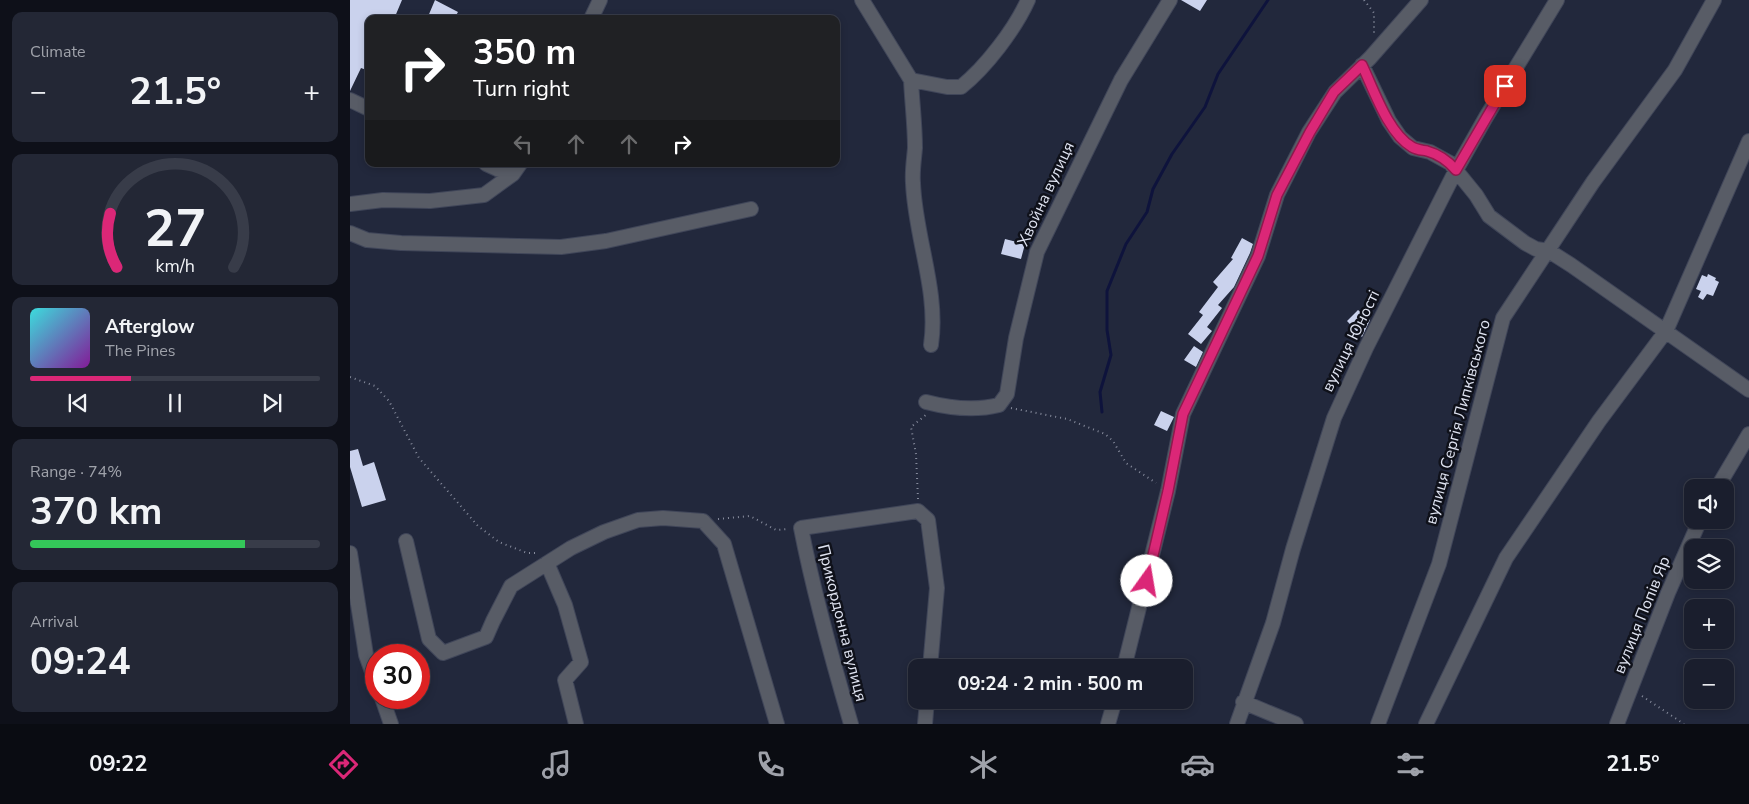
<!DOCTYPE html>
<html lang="en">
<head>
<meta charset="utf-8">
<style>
  :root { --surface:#1a1e2d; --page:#232735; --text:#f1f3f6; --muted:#9fa2aa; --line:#383c49; --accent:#db2777 }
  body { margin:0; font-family:"Nunito Sans",sans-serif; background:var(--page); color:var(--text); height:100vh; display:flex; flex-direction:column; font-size:19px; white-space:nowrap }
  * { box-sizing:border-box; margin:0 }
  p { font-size:16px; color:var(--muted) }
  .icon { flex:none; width:28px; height:28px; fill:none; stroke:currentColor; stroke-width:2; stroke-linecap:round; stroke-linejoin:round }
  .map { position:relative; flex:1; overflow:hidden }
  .side { display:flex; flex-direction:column; gap:12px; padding:12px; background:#0e1019; width:350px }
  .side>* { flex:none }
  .guide { position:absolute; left:15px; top:15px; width:475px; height:152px; border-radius:10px; box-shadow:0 2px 8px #0003,0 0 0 1px var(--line); background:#202124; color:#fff; overflow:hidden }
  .controls { position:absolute; left:1334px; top:479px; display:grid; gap:10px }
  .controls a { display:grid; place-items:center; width:50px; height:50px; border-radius:10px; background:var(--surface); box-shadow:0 2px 8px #0003,0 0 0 1px var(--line); font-size:25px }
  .speed { position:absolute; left:15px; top:644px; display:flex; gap:10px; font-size:25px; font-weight:700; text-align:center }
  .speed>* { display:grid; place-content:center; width:65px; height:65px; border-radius:50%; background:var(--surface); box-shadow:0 2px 8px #0003,0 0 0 1px var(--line); line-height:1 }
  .speed .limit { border:8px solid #d22; background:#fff; color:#111 }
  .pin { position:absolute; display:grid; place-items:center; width:42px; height:42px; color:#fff; margin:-21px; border-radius:10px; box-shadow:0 2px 8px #0006 }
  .me { position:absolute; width:55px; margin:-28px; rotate:13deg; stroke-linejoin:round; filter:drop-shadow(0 0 4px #0008) }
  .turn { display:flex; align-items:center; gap:18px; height:105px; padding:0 25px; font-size:22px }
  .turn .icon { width:65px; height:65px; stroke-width:2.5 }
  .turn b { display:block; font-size:35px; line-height:42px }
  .lanes { display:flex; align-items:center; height:48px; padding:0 25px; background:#0003; justify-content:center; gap:25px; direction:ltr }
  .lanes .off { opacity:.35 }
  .big { font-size:38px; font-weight:700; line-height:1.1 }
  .side .widget { flex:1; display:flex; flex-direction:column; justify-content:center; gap:8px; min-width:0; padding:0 18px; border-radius:10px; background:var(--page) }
  .side .dial { align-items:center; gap:0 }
  .dial svg { height:130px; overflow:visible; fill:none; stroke:var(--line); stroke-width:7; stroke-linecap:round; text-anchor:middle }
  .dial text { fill:var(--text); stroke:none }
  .song { display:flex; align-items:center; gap:15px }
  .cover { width:60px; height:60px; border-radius:8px; background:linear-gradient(135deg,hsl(180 70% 55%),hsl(290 70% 35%)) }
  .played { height:5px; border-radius:2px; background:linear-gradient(90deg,var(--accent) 35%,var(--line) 35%) }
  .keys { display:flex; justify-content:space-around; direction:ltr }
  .heat { display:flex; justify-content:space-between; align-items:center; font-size:28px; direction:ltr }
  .charge { height:8px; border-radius:4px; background:linear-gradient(90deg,#34c759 74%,var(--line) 0) }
  .trip { position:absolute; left:558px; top:659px; width:285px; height:50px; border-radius:10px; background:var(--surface); box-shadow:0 2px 8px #0003,0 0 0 1px var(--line); font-weight:700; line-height:50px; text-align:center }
  .tab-bar { display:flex; height:80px; justify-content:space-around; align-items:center; background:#0a0c12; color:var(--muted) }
  .tab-bar .icon { width:35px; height:35px }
  .tab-bar .current { color:var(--accent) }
  .tab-bar b { font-size:22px; color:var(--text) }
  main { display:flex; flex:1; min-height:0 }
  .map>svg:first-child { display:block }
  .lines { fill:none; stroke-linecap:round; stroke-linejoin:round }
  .stream { stroke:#0e133c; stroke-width:3 }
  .building { fill:#cad2ed }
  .minor-casing { stroke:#404659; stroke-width:16 }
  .path { stroke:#868b9c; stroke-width:2; stroke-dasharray:1 4; stroke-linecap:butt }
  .minor { stroke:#585c66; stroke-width:14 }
  .route-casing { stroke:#8e194d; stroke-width:12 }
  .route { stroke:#db2777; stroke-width:9 }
  .labels { text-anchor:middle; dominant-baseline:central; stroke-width:5; stroke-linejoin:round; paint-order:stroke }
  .street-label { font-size:16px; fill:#e0e4f2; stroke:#0f111a }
</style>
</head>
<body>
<main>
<section class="side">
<div class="widget"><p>Climate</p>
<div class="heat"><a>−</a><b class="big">21.5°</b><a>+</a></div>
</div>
<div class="widget dial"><svg viewBox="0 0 100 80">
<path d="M14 69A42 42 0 1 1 86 69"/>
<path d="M14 69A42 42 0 0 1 10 36" stroke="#db2777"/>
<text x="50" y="56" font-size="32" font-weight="700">27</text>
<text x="50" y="72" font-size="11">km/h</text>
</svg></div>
<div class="widget">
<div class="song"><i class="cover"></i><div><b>Afterglow</b><p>The Pines</p></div></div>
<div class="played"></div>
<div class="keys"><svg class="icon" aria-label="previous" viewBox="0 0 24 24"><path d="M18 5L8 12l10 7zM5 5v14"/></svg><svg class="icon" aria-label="pause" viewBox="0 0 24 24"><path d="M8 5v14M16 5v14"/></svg><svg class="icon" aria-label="next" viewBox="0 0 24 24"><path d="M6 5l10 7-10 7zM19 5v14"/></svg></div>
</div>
<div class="widget"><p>Range · 74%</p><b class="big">370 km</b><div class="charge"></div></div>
<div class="widget"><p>Arrival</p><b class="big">09:24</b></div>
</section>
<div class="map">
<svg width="1399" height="724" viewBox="0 0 1399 724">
  <rect width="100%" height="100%" fill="#22283c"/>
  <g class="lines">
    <path class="stream" d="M752,412L750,392L761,355L757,330V291L776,244L797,212L803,189L822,154L855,107L868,74L918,0"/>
  </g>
  <path class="building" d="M0,0H52L44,19H19V71L11,68L0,91Z
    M85,0L108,12L104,19H77Z
    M831,0H857L850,11Z
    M892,238L903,244L900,253L884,287L868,305L872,308L857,327L862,331L851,344L838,334L853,315L849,312L868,287L863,282L883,259L881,258Z
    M655,239L675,244L671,259L651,254Z
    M1358,274L1366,278L1365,280L1369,282L1363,296L1357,294L1353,300L1348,297L1351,291L1346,289L1352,275L1357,277Z
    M1008,310L1020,320L1012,337L997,321Z
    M844,346L853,352L846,367L834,360Z
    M811,411L824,417L817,431L804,425Z
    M8,449L13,466L24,462L36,500L12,507L0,467V451Z"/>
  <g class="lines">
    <defs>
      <path id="minor" d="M512,0L561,80L597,87H611C636,67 665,29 678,0
        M241,19L250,0
        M1012,65L1039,121L1050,137L1063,148L1080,152L1100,163L1126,195L1139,216L1175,243L1186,249L1199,251L1221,265L1399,390
        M561,80C562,102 565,125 565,148C564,160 562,171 563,183C565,237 589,291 581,345
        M0,100L19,109
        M136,164L147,169L163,174
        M0,204L33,200L80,201L134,195L163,174L170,164
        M0,233L17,240L51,243L211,247L256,241L401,209
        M576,402C599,408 625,411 649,405L657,394L666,338L687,252L771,80L820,0
        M1367,488L1399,434
        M56,541L79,639L93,653L136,637L143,621L161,586L221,548L254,532L288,520L313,518L353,521L374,544L427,724
        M0,553L16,655L26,683
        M197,563L215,605L231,662L215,680L226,724
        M774,668L818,491L833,414L908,256L927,195L959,132L985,92L1020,58L1071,0
        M32,698L41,724
        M893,702L946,724
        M501,724C482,659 464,595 451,528L568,511L578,520L587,588L580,668
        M575,724L577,700
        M758,724L765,700
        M887,724L923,623L943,549L984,418L1016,348L1106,170L1136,117L1207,0
        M1028,724L1089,564L1153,318L1243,182L1325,70L1364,0
        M1076,724L1156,558L1249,421L1316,331L1399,141
        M1267,724L1318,593L1350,520"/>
    </defs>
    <use href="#minor" class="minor-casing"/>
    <path class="path" d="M1014,0L1024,13V35
      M0,377L25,386L39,401L69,458L128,526L149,542L177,553H189
      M661,408L717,419L755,434L763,441L776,463L806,483
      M568,499L566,454L561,427L577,414
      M368,519L400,516L426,530L439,529
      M1292,696L1334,724"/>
    <use href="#minor" class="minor"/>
  </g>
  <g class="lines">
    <defs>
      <path id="route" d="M797,581L818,491L833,414L908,256L927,195L960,132L984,92L1012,65C1024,90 1038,133 1062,147C1067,150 1072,150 1077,151C1088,154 1099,162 1106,170L1155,86"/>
    </defs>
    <use href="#route" class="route-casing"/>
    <use href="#route" class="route"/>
  </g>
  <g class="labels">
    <g class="street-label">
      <text transform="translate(696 194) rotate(-65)">Хвойна вулиця</text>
      <text transform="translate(1001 341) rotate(-64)">вулиця Юності</text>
      <text transform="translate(1108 422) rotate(-75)">вулиця Сергія Липківського</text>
      <text transform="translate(1292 615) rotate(-68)">вулиця Попів Яр</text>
      <text transform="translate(492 623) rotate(76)">Прикордонна вулиця</text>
    </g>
  </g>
</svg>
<div class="controls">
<a><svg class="icon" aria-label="sound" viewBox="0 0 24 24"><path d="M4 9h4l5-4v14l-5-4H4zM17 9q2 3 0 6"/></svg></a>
<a><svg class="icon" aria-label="layers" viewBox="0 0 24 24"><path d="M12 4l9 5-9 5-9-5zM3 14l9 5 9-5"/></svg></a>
<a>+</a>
<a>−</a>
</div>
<div class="speed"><div class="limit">30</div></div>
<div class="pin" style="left:1155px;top:86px;background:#d93025"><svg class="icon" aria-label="arrive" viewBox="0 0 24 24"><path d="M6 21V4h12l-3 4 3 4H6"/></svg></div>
<svg class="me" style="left:797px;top:581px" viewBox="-20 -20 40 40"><circle r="19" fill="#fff"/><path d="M0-13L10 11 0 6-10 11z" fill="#db2777"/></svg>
<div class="trip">09:24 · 2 min · 500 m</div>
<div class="guide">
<div class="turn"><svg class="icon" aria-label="right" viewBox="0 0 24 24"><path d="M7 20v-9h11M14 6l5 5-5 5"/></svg><div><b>350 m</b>Turn right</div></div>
<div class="lanes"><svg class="icon off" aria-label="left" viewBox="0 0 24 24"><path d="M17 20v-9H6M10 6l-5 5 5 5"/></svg><svg class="icon off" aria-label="ahead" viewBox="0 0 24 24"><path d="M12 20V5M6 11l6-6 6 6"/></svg><svg class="icon off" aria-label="ahead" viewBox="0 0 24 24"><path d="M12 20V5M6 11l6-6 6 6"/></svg><svg class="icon" aria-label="right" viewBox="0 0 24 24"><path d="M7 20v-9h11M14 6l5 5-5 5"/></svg></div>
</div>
</div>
</main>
<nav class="tab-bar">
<b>09:22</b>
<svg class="icon current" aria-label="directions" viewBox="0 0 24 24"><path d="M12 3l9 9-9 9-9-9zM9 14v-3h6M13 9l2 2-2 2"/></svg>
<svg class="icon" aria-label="music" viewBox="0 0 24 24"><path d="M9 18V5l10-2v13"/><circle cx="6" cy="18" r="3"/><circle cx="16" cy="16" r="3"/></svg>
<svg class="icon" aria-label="phone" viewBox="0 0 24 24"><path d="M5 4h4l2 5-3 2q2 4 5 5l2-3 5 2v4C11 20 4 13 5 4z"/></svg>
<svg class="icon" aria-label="climate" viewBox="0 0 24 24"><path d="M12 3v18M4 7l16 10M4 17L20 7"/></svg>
<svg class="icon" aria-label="car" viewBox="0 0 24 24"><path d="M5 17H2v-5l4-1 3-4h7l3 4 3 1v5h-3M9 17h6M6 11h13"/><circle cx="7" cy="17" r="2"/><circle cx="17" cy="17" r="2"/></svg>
<svg class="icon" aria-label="filters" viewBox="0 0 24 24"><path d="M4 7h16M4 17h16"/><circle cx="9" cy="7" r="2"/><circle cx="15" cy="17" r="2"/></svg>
<b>21.5°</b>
</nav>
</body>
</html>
